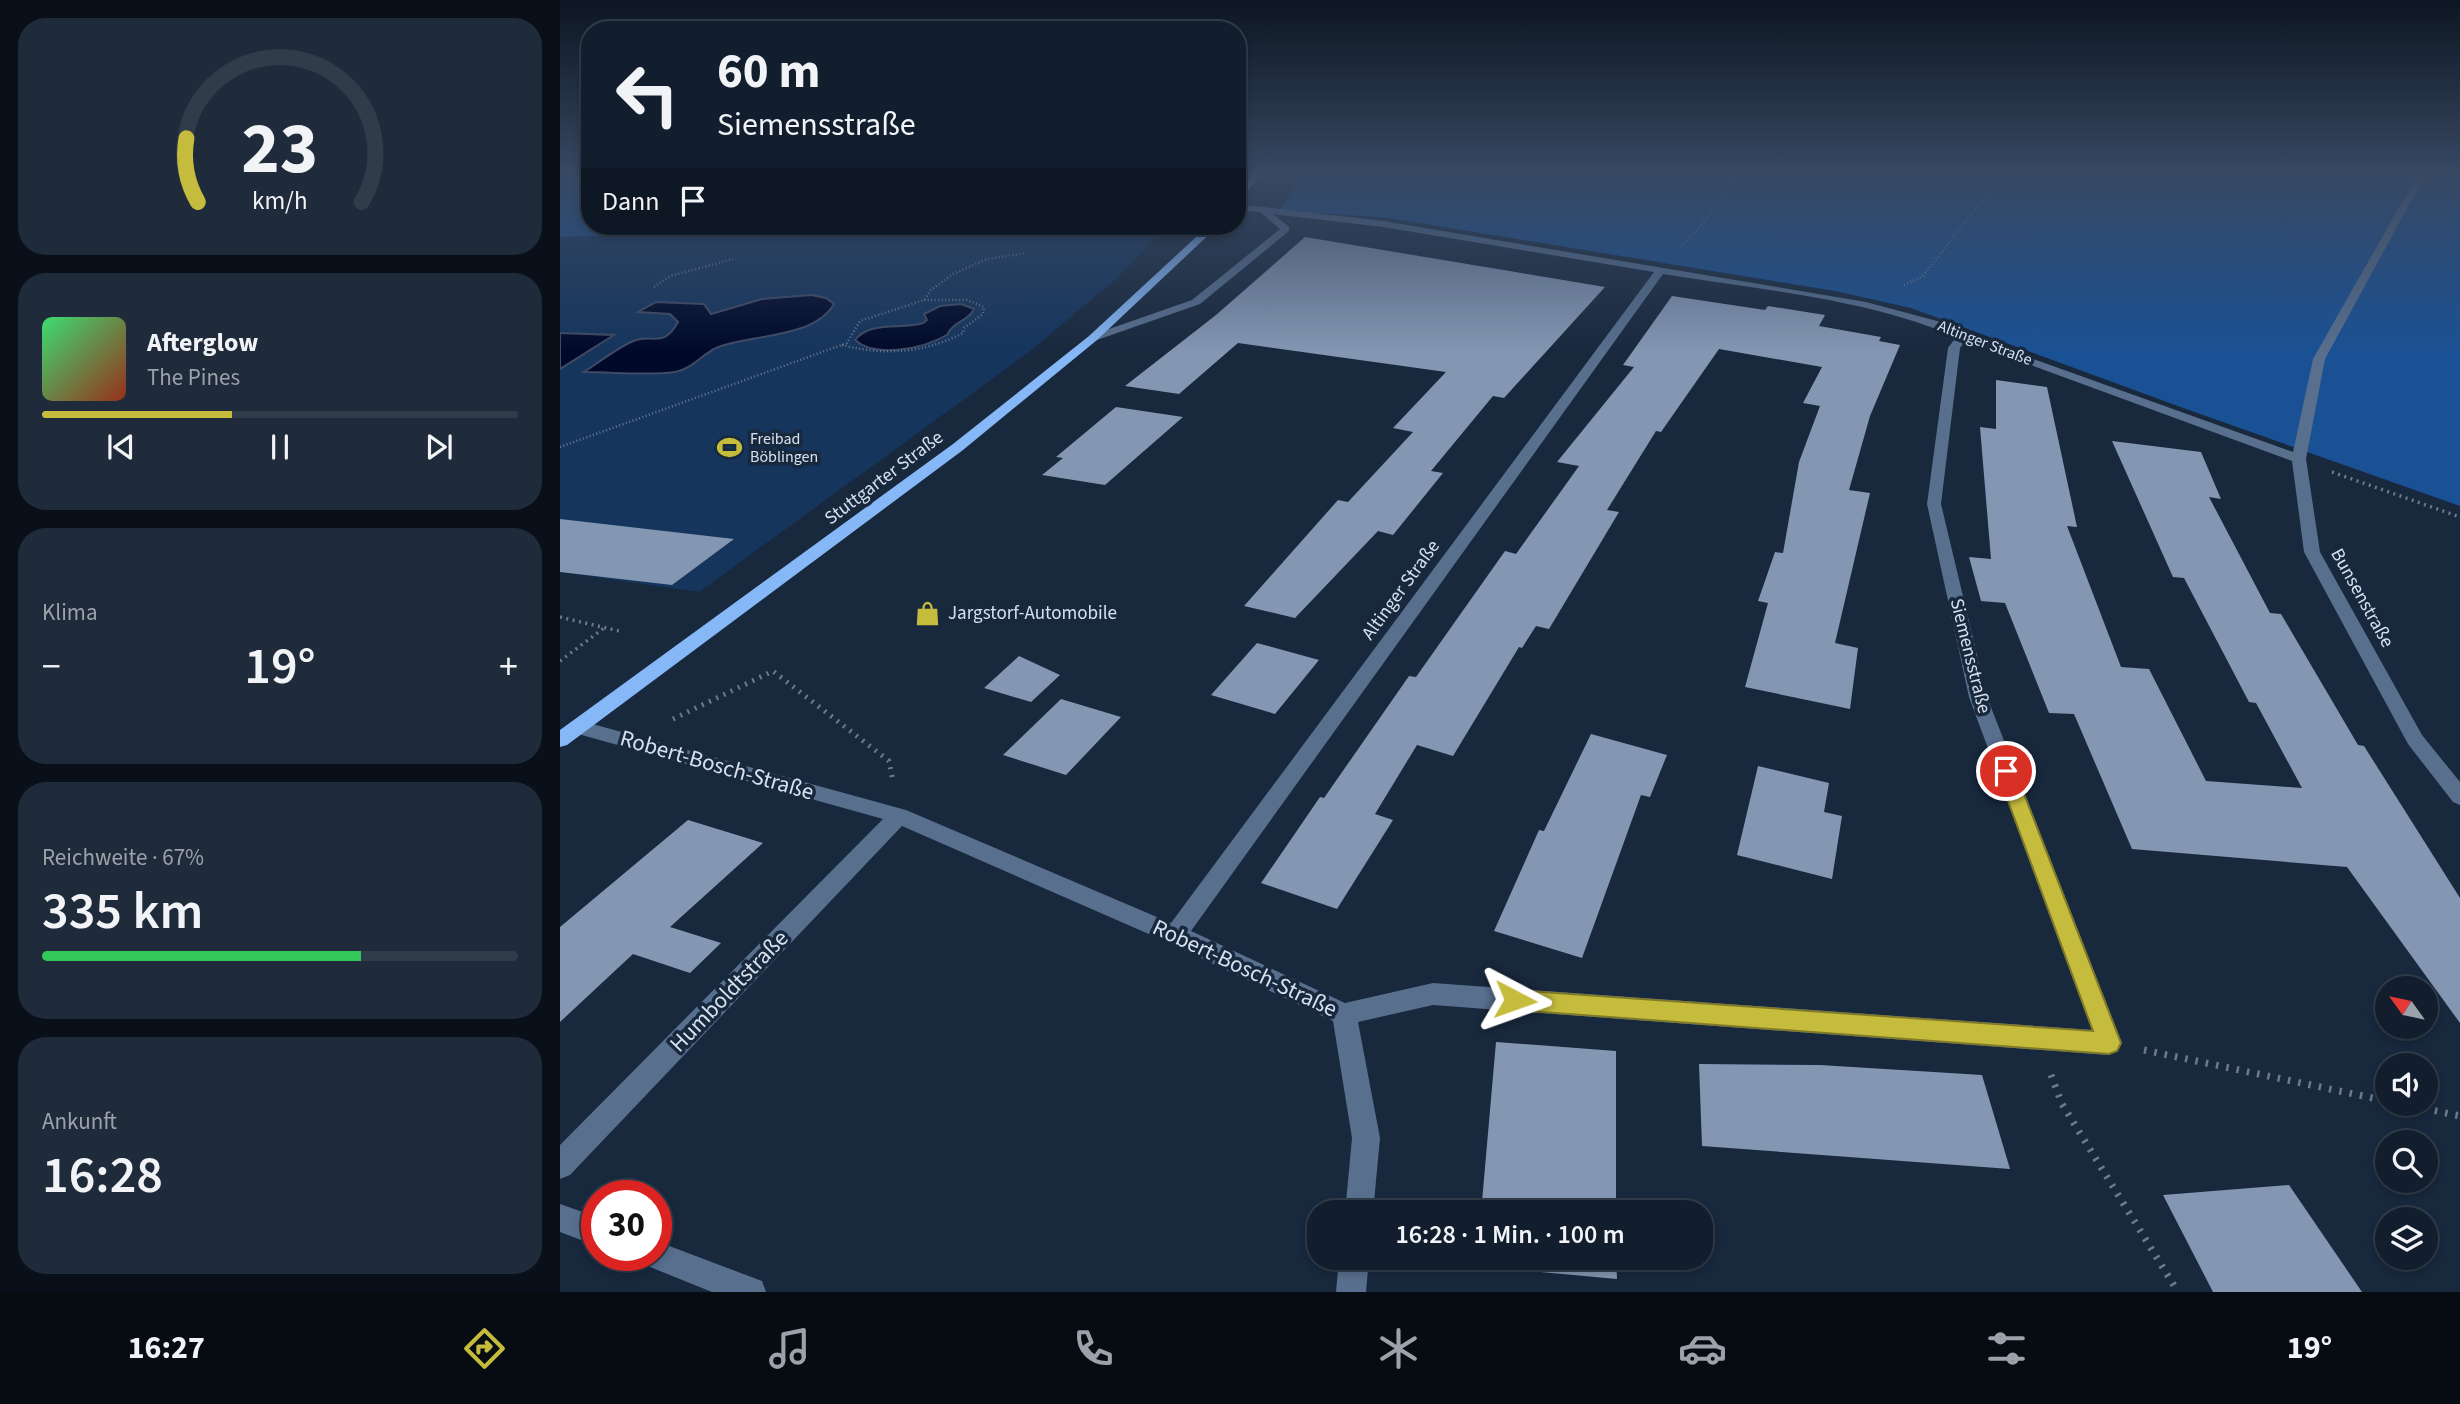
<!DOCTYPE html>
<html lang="de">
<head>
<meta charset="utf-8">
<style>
  :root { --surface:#121e2e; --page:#1f2b3a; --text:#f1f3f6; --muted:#9ca2aa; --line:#313c4a; --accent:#c5bc3d }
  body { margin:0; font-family:"Source Sans 3",sans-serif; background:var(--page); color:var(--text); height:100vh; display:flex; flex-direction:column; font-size:26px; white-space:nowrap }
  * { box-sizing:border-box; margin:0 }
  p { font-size:23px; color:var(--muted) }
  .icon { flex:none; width:38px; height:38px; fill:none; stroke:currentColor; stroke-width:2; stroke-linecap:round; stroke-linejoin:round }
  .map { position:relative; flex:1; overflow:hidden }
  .panel { display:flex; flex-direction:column; gap:18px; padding:18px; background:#0a1019; width:560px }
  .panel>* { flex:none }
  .top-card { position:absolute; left:21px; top:21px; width:665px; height:214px; border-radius:28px; box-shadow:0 4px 10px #0003,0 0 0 2px var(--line); background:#121e2e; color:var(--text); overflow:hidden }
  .needle { width:46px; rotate:303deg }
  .buttons { position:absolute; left:1815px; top:976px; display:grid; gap:14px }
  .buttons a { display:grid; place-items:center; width:63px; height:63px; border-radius:50%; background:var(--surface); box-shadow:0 4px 10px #0003,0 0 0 2px var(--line); font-size:35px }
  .speed { position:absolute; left:21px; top:1180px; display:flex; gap:14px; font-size:35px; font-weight:700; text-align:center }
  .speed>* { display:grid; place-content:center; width:91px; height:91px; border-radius:50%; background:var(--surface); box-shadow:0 4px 10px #0003,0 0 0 2px var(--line); line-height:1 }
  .speed .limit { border:10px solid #d22; background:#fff; color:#111 }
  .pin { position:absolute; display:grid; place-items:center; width:60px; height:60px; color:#fff; margin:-30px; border:4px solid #fff; border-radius:50%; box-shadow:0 2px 7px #0007 }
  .me { position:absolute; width:77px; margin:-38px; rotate:94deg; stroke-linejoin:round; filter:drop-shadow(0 0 5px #0008) }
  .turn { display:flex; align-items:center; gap:24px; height:147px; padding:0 21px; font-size:32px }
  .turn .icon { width:91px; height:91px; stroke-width:2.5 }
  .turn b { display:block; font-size:49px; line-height:60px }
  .then { display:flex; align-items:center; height:66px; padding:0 21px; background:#0003; gap:14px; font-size:26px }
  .big { font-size:52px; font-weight:600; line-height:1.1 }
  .panel .card { flex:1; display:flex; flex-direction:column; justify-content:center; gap:10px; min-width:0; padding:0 24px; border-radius:28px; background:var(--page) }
  .panel .dial { align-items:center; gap:0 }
  .dial svg { height:182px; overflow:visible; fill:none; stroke:var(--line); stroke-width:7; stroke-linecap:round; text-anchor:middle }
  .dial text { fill:var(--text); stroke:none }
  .song { display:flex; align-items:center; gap:21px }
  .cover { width:84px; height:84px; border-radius:10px; background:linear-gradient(135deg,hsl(140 70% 55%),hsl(10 70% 35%)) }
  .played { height:7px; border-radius:4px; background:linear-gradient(90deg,var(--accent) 40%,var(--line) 40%) }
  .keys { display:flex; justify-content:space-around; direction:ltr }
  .heat { display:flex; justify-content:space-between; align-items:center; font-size:38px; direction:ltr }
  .charge { height:10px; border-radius:5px; background:linear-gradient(90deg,#34c759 67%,var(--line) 0) }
  .trip { position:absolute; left:747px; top:1200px; width:406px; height:70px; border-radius:28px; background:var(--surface); box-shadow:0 4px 10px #0003,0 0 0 2px var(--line); font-weight:600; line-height:70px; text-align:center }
  .menu { display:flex; height:112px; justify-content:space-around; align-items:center; background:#070c12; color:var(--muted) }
  .menu .icon { width:49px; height:49px }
  .menu .current { color:var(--accent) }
  .menu b { font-size:32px; color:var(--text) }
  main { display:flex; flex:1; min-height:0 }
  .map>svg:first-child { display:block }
  .green { fill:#15355d }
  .forest { fill:#1a5194 }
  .water { fill:#00092a; stroke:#404a65; stroke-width:2 }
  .building { fill:#8497b2 }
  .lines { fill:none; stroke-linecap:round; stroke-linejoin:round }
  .path-far3 { stroke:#6c7a8c; stroke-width:2.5; stroke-dasharray:1 2.5; stroke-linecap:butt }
  .path-far2 { stroke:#6c7a8c; stroke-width:3.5; stroke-dasharray:2 4.5; stroke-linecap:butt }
  .path-far1 { stroke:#6c7a8c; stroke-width:5; stroke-dasharray:2 6; stroke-linecap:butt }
  .path { stroke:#6c7a8c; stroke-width:7; stroke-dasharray:2.5 8; stroke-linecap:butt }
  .minor { fill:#586f8e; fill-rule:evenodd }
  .major { fill:#86b7f6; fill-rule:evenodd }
  .route { fill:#c5bc3d; stroke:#807a28; stroke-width:2 }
  .labels { text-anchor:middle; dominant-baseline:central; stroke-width:7; stroke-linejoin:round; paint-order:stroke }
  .far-street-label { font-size:16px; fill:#d6e1ef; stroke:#18283d }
  .far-poi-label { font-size:16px; fill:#d6e1ef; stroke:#18283d; text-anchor:start }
  .street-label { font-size:19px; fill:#d6e1ef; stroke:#18283d }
  .poi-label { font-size:19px; fill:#d6e1ef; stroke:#18283d; text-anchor:start }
  .near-street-label { font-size:23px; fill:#d6e1ef; stroke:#18283d }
</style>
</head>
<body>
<main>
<section class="panel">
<div class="card dial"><svg viewBox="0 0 100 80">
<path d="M14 69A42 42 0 1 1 86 69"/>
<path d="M14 69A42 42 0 0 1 9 41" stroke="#c5bc3d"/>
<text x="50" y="56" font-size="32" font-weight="700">23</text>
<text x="50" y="72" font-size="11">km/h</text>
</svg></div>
<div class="card">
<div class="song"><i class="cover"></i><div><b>Afterglow</b><p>The Pines</p></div></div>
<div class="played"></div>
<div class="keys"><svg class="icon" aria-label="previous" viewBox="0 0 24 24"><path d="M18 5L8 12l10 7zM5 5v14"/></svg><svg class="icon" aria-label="pause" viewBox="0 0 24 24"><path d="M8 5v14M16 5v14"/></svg><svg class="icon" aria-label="next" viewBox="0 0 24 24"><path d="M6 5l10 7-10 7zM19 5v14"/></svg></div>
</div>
<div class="card"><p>Klima</p>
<div class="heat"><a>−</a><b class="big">19°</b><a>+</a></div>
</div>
<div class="card"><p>Reichweite · 67%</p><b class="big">335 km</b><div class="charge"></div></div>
<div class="card"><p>Ankunft</p><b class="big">16:28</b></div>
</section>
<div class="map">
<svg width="1900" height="1292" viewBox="0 0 1900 1292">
  <rect width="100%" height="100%" fill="#18283d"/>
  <path class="green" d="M191,226H596L605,228L557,278L468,353L139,592L0,572V237L110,234Z"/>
  <path class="forest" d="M744,172H1900V506L1626,409L1351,308L1275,291L829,218L720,210Z
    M30,173V226H191L110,234L0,237V177Z"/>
  <path class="water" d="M251,295L266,298L274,304C254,339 190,334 156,348C143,354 130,370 115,372C86,376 54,372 24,372C38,363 61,345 76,340C96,335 104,347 118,322L110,314L78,312L96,302L144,304L151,314L202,299Z
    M401,304L414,309C408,322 393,321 387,335C364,348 316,359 295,340C311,320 341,330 363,323L367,320L364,314L380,306Z
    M0,333L54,335L0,369Z"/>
  <path class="building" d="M745,237L1045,287L944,398L933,396L871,471L883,473L833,535L818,531L735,618L684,606L778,500L788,502L853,432L833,428L886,372L678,343L619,394L565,386L656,315Z
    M1112,296L1205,310L1208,306L1265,315L1259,326L1321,337L1319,341L1340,345L1310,416L1289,490L1310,493L1275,643L1298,648L1290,709L1185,687L1208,603L1198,601L1215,552L1223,553L1239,462L1260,406L1243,403L1262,367L1159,349L1101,432L1096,431L1047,510L1059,512L989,629L976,626L962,648L959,647L893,756L857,745L815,814L833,820L777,909L701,883L760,797L764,798L849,676L856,677L945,551L956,554L1019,466L997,462L1074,367L1063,365Z
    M1436,380L1487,387L1517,527L1507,526L1561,667L1589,669L1646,781L1742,788L1696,703L1689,702L1624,578L1613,577L1552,441L1641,452L1661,499L1649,497L1710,613L1721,614L1798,745L1804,746L1900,898V1023L1787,867L1572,849L1514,714L1489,713L1445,603L1421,601L1409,557L1431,559L1420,427L1436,429Z
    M556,407L623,417L545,485L482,475L503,458L496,457Z
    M0,519L174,539L112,585L0,572Z
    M697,643L759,660L715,714L651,695Z
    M459,656L500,675L471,702L424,688Z
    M501,699L561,717L506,775L443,755Z
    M1031,734L1107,755L1090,797L1081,795L1022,958L934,931L979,830L984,831Z
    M1198,766L1269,783L1264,812L1282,816L1272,879L1177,855Z
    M128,820L203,843L110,927L161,943L130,973L73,954L0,1022V927Z
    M936,1042L1056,1051V1213H921Z
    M1139,1064L1260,1065L1422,1075L1450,1169L1142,1146Z
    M1729,1185L1802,1292H1653L1603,1195Z
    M917,1258H1056L1057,1279L916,1266Z"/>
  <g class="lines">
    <path class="path-far3" d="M2,172H20
      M766,189L795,172
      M1122,246L1149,216L1176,172
      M1344,285L1363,276L1440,178L1457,172
      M94,287L110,276L173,259
      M282,345C325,356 364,353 403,333L404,328L423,314L424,307L407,300H364
      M0,447L287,343L300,321L364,300L371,290L393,274L427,259L466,253"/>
    <path class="path-far2" d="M1772,472L1900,517
      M0,617L59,631
      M0,661L44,628"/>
    <path class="path-far1" d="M113,719L213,671L329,761L333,781"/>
    <path class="path" d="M1584,1050L1827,1101
      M1491,1075L1502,1104L1618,1292
      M1844,1104L1900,1116"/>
    <path class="minor" d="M1859,172H1867L1765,359L1746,459L1760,552L1862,735L1900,782V805L1893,802L1848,744L1744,552L1732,461L1405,341L1400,348L1381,504L1427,697L1562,1043L1558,1051L1549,1055L873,1005L798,1022L820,1138L813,1213H785L792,1138L773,1021L607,942L342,826L10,1175L0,1179V1145L323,819L11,732L8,727L11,722L18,720L346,810L611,923L1094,272L823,227L713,214L729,227V231L640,304L537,340H529V336L632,300L720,229L700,212L677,210V204L823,221L1306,302L1377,321L1434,345L1733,452L1753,359ZM1103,274C1200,290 1305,298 1396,337L1388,348L1367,504L1409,697L1532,1030L873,983L785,1003L631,931Z
      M0,1204L37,1217V1246L0,1232Z
      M96,1241L202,1281L206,1292H152L85,1265L80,1255H96Z
      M779,1258H809L806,1292H776Z"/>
    <path class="major" d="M694,172H702L677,205V195Z
      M648,226H658L537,340L403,450L7,745L0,747V730L393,444L529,336Z"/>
  </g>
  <linearGradient id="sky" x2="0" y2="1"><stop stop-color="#0d1622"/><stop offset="0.49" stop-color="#374862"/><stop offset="1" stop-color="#374862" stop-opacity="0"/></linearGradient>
  <rect width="1900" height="353" fill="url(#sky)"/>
  <path class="route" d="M1446,764L1452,766L1455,771L1561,1043L1557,1051L1549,1054L955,1010L947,1007L944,1000L947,993L955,990L1533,1031L1437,771L1439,766Z"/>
  <defs>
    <symbol id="stadium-bare" viewBox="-9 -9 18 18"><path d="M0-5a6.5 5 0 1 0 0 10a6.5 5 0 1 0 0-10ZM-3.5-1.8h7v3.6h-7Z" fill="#c5bc3d" stroke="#18283d" stroke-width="2.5" paint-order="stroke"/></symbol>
    <symbol id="shop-bare" viewBox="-9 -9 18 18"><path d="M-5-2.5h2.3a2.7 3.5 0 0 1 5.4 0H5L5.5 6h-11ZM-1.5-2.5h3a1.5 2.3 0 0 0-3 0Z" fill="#c5bc3d" stroke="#18283d" stroke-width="2.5" paint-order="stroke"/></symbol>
  </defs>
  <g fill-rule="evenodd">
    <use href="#stadium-bare" x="152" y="430" width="35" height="35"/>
    <use href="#shop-bare" x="350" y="596" width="35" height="35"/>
  </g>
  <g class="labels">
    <g class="far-street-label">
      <text transform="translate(1425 343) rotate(21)">Altinger Straße</text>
    </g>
    <g class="far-poi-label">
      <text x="190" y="439">Freibad<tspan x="190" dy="18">Böblingen</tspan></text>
    </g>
    <g class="street-label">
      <text transform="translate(324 478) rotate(-37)">Stuttgarter Straße</text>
      <text transform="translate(841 590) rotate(-54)">Altinger Straße</text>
      <text transform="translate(1802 598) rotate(61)">Bunsenstraße</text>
      <text transform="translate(1410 656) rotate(76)">Siemensstraße</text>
    </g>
    <g class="poi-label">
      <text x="388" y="613">Jargstorf-Automobile</text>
    </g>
    <g class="near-street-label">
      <text transform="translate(157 765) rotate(16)">Robert-Bosch-Straße</text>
      <text transform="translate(685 968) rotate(25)">Robert-Bosch-Straße</text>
      <text transform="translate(169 991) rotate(-46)">Humboldtstraße</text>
    </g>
  </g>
</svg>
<div class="buttons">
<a><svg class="needle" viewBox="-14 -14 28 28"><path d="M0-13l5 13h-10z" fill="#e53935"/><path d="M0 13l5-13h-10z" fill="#9ca2aa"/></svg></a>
<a><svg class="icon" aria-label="sound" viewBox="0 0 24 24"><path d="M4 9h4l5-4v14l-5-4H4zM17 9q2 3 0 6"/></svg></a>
<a><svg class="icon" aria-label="search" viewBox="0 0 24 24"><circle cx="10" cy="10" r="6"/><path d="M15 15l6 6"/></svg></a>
<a><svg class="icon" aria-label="layers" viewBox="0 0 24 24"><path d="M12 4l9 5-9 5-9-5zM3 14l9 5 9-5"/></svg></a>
</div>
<div class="speed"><div class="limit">30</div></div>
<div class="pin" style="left:1446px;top:771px;background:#d93025"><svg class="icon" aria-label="arrive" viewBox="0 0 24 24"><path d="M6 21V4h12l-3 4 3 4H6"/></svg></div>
<svg class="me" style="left:955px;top:1000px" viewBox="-20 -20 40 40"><path d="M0-17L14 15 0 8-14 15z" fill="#c5bc3d" stroke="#fff" stroke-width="4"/></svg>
<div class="trip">16:28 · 1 Min. · 100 m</div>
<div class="top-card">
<div class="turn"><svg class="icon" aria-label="left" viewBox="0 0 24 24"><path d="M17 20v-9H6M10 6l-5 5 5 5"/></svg><div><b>60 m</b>Siemensstraße</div></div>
<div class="then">Dann<svg class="icon" aria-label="arrive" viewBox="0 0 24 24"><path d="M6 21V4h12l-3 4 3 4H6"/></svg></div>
</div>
</div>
</main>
<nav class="menu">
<b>16:27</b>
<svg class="icon current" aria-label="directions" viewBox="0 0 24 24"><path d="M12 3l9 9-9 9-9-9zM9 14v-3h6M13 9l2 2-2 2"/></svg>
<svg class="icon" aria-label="music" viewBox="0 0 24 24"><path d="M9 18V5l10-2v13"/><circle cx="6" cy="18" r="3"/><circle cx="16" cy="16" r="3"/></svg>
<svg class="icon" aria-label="phone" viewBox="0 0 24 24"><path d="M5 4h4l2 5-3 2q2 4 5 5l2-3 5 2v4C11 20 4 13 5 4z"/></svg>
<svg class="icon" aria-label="climate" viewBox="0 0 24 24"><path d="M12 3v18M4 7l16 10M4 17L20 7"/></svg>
<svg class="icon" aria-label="car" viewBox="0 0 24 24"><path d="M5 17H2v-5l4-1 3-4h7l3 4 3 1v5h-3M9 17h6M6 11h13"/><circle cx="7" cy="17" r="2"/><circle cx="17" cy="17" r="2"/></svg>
<svg class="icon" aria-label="filters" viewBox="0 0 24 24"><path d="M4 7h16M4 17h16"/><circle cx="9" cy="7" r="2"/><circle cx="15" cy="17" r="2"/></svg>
<b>19°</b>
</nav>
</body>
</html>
